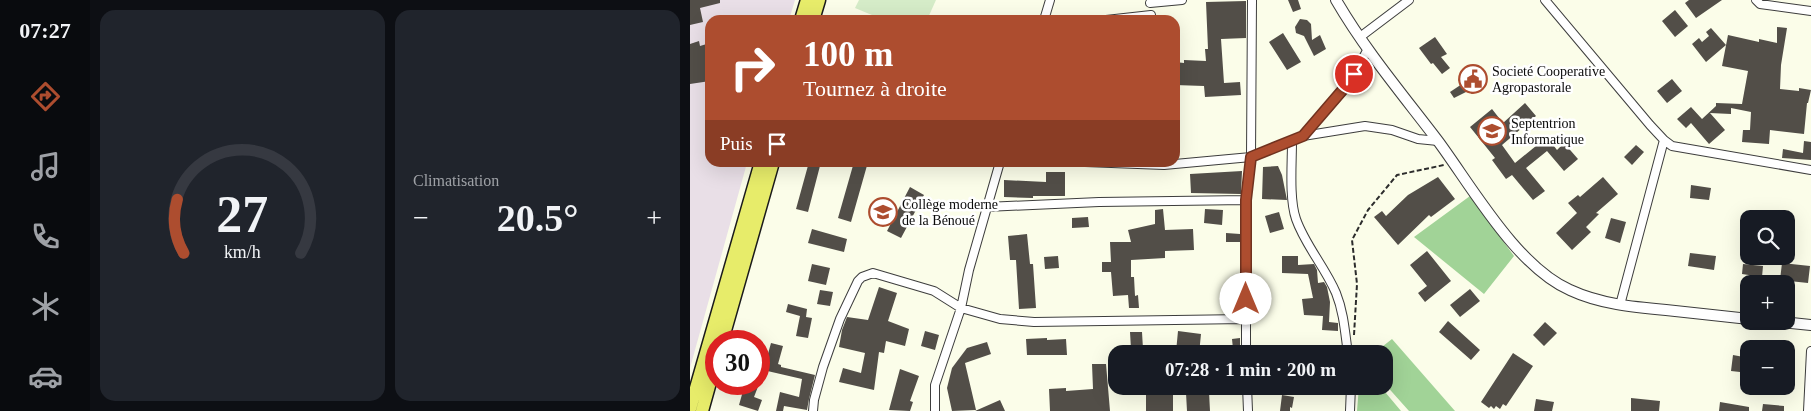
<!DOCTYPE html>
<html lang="fr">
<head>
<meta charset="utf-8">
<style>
  :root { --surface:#171b24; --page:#20242c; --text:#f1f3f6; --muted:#9ea1a6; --line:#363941; --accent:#ad4d2f }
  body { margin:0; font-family:Georgia,serif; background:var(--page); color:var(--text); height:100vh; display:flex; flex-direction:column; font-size:19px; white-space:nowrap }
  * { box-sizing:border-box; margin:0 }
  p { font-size:16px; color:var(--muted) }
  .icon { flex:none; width:28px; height:28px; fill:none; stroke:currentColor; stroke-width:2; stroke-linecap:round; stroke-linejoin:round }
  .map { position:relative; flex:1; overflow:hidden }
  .details { display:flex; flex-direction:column; gap:10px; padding:10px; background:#0d0f14; width:600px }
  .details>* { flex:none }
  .guide { position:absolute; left:15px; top:15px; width:475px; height:152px; border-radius:15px; box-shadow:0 5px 20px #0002; background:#ad4d2f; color:#fff; overflow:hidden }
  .controls { position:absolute; left:1050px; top:210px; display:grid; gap:10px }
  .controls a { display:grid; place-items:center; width:55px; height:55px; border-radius:10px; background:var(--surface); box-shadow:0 5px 20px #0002; font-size:25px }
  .speed { position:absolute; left:15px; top:330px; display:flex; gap:10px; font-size:25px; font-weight:700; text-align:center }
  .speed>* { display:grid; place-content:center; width:65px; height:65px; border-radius:50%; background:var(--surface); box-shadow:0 5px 20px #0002; line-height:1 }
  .speed .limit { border:8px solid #d22; background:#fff; color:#111 }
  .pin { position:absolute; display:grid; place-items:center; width:42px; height:42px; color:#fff; margin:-21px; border:2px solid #fff; border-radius:50%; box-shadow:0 1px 5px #0007 }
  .me { position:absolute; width:55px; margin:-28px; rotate:0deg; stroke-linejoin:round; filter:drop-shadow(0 0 4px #0008) }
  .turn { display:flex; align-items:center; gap:18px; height:105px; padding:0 15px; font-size:22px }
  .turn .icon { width:65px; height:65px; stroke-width:2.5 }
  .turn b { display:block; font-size:35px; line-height:42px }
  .then { display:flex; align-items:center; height:48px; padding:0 15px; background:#0003; gap:10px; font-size:19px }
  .big { font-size:38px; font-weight:700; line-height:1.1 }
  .details .tile { flex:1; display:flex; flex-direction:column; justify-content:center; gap:8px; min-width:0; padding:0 18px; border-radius:15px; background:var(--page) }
  .details .dial { align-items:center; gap:0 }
  .dial svg { height:130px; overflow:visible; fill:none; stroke:var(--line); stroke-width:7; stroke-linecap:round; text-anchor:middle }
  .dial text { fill:var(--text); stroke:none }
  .heat { display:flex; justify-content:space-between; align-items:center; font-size:28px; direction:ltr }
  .details .tiles { flex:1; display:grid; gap:10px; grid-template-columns:repeat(2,1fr) }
  .trip { position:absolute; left:418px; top:345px; width:285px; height:50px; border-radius:15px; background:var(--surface); box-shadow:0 5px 20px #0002; font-weight:700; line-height:50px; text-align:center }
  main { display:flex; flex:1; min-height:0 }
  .tabs { display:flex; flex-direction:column; width:90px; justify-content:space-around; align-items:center; background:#090b0e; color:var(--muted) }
  .tabs .icon { width:35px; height:35px }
  .tabs .on { color:var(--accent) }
  .tabs b { font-size:22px; color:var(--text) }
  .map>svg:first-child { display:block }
  .industrial { fill:#e9dfe7 }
  .forest { fill:#a1d397 }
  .pitch { fill:#d5ecc8 }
  .building { fill:#524e48 }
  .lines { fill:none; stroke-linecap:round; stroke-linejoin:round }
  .minor-casing { stroke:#3d3d3d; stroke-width:10 }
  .tertiary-casing { stroke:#3d3d3d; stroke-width:12 }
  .primary-casing { stroke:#1b1b1b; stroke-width:15 }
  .path { stroke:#2c2c2c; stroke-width:2; stroke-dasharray:5 2.5; stroke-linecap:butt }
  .minor { stroke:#fff; stroke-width:8 }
  .tertiary { stroke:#fff; stroke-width:10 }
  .primary { stroke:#e7ec6a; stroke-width:12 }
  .route-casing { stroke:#70321f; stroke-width:12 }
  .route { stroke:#ad4d2f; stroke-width:9 }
  .labels { text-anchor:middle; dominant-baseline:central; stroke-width:5; stroke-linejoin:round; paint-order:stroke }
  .poi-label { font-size:14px; fill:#0a0a0a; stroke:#fff; text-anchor:start }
</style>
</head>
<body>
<main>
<nav class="tabs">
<b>07:27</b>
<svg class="icon on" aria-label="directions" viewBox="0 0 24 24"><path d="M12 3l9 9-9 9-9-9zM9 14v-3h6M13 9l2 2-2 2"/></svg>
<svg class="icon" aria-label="music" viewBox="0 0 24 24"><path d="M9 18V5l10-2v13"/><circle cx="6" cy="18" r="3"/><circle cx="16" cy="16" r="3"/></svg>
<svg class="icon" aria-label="phone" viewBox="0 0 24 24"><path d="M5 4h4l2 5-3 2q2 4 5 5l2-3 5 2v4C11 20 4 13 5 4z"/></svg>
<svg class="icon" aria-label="climate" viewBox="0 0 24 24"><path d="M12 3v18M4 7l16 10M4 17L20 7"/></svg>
<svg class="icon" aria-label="car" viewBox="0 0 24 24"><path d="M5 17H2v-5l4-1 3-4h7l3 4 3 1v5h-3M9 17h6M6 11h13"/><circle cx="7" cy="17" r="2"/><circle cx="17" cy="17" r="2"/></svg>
</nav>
<section class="details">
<div class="tiles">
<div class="tile dial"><svg viewBox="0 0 100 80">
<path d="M14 69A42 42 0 1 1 86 69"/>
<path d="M14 69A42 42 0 0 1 10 36" stroke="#ad4d2f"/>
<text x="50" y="56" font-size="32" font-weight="700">27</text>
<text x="50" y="72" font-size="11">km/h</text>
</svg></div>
<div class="tile"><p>Climatisation</p>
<div class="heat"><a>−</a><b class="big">20.5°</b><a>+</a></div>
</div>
</div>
</section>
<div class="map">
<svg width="1121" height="411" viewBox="0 0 1121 411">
  <rect width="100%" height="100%" fill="#fbfde9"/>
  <path class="industrial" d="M0,0H105L99,20H20V162L57,163L0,368Z"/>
  <path class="forest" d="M780,196L824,256L794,294L724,237Z
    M702,339L765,411H719L694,383V354H683Z
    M669,386H690L711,411H667Z"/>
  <path class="pitch" d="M169,0H246L237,20H194L165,8Z"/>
  <path class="building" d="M0,0H30V3L10,8L13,22L0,25Z
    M598,0H608L611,9L603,12Z
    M999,0H1032L1006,18L995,3Z
    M556,1V38L531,39L534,83L550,82L551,95L515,97L514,86L485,85V62L494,63V60L516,61L515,49H518L516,2Z
    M985,10L998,26L985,37L972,21Z
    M610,19L617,20L621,24L622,40L630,35L636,49L624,56L614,36L606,33L605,27Z
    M1087,27L1097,28L1091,65L1090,89L1109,91V88L1121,90L1118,103H1117L1114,134L1080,130L1079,144L1052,142L1053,130H1060L1061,112L1041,108V114L1020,113L1035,130L1019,144L1001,123L996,128L987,119L1001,107L1012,119L1026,106V103L1052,104L1058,71L1032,66L1038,35L1069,42V39L1087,43Z
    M1021,28L1036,45L1016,62L1002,44L1009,38L1012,42L1019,36L1016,32Z
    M593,33L611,62L597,70L579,42Z
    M745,37L757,54L751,57L760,68L752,74L743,63L741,64L729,48Z
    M9,41L10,46L20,43V81L0,84V44Z
    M780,68L794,83L782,94L778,91L764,98L760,92L772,84L768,80Z
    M982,79L992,91L977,103L967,91Z
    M835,103L846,116L812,145L825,163L857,137L867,150L874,143L888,159L874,171L857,151L836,168L855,191L843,200L822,175L816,179L802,160L805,158L780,127L802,109L813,123Z
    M1114,141L1121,142V160L1092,158L1093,149L1113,153Z
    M946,145L954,152L942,165L934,157Z
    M119,162H131L118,212L106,209Z
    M164,162H178L161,222L148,218Z
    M588,166L592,175L597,200L572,199L573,167Z
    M552,171L551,194L501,193L500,174Z
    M356,172H375V196H343V198L314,197V180L356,182Z
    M748,177L765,199L741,217L739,215L708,245L684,217L692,211L696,216L718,195Z
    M913,177L928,194L906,213L909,214L896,227L901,232L882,250L866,233L887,213L878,203L888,195L890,197Z
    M1001,185L1021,188L1019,200L1000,198Z
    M220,187L234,195L211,238L197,231Z
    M473,209L475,230L503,229L504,250L475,251V258L441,260V277H444L445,296L448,295L449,308H439L438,295L423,296L421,272H412V262H421L420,242H441L438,230L465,224V210Z
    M515,209L533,210L532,225L514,223Z
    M589,212L594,229L580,233L575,216Z
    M398,217L399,227L382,228V218Z
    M921,218L936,222L930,243L915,238Z
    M122,229L157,239L154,252L118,243Z
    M536,233L550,234V242H536Z
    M337,234L340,264H343L346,308L329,309L326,260H320L318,236Z
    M737,251L761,281L735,302L728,293L737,286L720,265Z
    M1000,253L1026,256L1024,270L998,266Z
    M368,256L369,268L355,269L354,257Z
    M592,256H608V265L624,264L627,270L628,283L634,282L637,287L640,302L639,322L648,323V331L632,330L633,316L614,315L612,299L623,298L618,274L592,273Z
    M1092,263L1120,266L1118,283L1090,280Z
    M122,264L140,268L136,285L118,281Z
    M1053,264L1073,266L1072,277L1052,274Z
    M189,287L207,293L198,321L219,329L215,346L196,341L194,353L189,352L184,390L149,382L153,368L171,373L175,353L149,347L152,330L157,317L178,320Z
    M780,289L790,301L770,317L760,305Z
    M130,290L143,292L140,306L127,304Z
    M98,304L117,309L116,317L122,318L118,338L106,336L110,316L96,312Z
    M758,321L790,350L781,360L749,332Z
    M855,322L867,333L854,346L843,335Z
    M235,331L249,335L245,350L231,346Z
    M488,331L511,334L509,354L486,352Z
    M440,332H452L453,349H441Z
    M357,338V340L376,339L377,355H337L336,339Z
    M550,338V348L543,349L542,339Z
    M297,342L301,354L275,363L286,410L262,411L257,388L262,368L277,348Z
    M81,343L93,346L88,364L91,365V367L125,375L119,399L117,410L94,406L93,411H86L90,392L109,397L112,379L69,369V359L76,361Z
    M823,353L843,366L816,406L813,404L810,409L806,406L804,409L801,406L799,408L791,402Z
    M1043,355L1059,358V373L1041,371Z
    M402,364H416L420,411H360L359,389L376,388V391L403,389Z
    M210,369L229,376L220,401L223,402L220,411L199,410Z
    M55,384H69L64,397L72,400L68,411L49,405Z
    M456,386H483V411H456Z
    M519,392L520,411H497L496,393Z
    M592,395L604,397L602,408L600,407V411H590Z
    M941,398L970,401L969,411H941Z
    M846,399L864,402L862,411H844Z
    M310,400L315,411H285Z
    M1030,402L1059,407V411H1029Z
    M1073,404L1094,406V411H1072Z"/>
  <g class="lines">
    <defs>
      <path id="minor" d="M855,0L960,125L974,140L982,146L1121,170
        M1066,0L1070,4L1121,11
        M460,3L492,0
        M354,20L360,0
        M416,20L461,15
        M670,37L719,0
        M613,136L657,86L678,49
        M602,142C602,163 599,199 606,219C615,245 635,267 646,293C654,313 655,333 658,354
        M395,162L474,165L561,157L613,136L675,126L702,130L728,139L748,141
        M296,207L409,202L556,200
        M930,305L974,140
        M556,354V200L561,157L562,0
        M557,386L558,411
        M123,411L124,400L133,367L150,319L168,281L172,277L183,273L244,291L271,308L310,319L344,322L555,319
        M245,411V385L271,308L279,270L310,162
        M660,411L661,386
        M1118,411L1121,351"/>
      <path id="tertiary" d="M646,0C675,50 713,95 748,141C782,187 827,267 880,290C910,304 943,307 976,310C1003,313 1031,316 1059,319
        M1082,321L1121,325"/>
      <path id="primary" d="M111,20L117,0
        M123,20L129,0
        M32,341L83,162
        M0,409L71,162
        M12,411L26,361"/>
    </defs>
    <use href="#minor" class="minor-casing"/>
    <use href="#tertiary" class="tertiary-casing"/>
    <use href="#primary" class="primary-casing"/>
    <path class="path" d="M664,335L667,284L662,240L678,210L707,175L754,165"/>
    <use href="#minor" class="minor"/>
    <use href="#tertiary" class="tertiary"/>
    <use href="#primary" class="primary"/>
  </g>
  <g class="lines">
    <defs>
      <path id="route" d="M556,299V200L561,157L613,136L656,86L664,74"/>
    </defs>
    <use href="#route" class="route-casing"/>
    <use href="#route" class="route"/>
  </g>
  <defs>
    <symbol id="civic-ring" viewBox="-11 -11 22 22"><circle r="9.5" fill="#fff" stroke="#ad4d2f" stroke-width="1.5"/><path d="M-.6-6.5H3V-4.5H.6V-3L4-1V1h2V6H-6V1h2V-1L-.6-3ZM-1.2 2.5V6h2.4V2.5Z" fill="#ad4d2f"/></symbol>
    <symbol id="school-ring" viewBox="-11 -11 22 22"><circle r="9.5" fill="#fff" stroke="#ad4d2f" stroke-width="1.5"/><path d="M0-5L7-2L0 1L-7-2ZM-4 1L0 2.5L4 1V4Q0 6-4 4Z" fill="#ad4d2f"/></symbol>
  </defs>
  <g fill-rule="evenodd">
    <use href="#civic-ring" x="767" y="63" width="32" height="32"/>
    <use href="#school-ring" x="786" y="115" width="32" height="32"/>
    <use href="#school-ring" x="177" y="196" width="32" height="32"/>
  </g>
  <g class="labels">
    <g class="poi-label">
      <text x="802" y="71">Societé Cooperative<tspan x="802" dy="16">Agropastorale</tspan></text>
      <text x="821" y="123">Septentrion<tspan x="821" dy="16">Informatique</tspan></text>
      <text x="212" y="204">Collège moderne<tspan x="212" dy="16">de la Bénoué</tspan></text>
    </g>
  </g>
</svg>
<div class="controls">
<a><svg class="icon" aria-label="search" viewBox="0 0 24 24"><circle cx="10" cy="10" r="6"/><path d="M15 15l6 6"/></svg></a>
<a>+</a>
<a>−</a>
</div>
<div class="speed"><div class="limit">30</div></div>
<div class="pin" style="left:664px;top:74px;background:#d93025"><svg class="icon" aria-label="arrive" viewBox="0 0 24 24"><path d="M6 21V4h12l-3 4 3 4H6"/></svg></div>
<svg class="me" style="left:556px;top:299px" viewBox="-20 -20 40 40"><circle r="19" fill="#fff"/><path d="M0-13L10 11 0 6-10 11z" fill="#ad4d2f"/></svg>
<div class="trip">07:28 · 1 min · 200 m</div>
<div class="guide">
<div class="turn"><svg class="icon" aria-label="right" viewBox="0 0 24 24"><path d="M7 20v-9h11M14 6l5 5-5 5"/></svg><div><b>100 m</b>Tournez à droite</div></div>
<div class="then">Puis<svg class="icon" aria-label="arrive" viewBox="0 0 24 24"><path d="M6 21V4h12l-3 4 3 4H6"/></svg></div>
</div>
</div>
</main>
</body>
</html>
